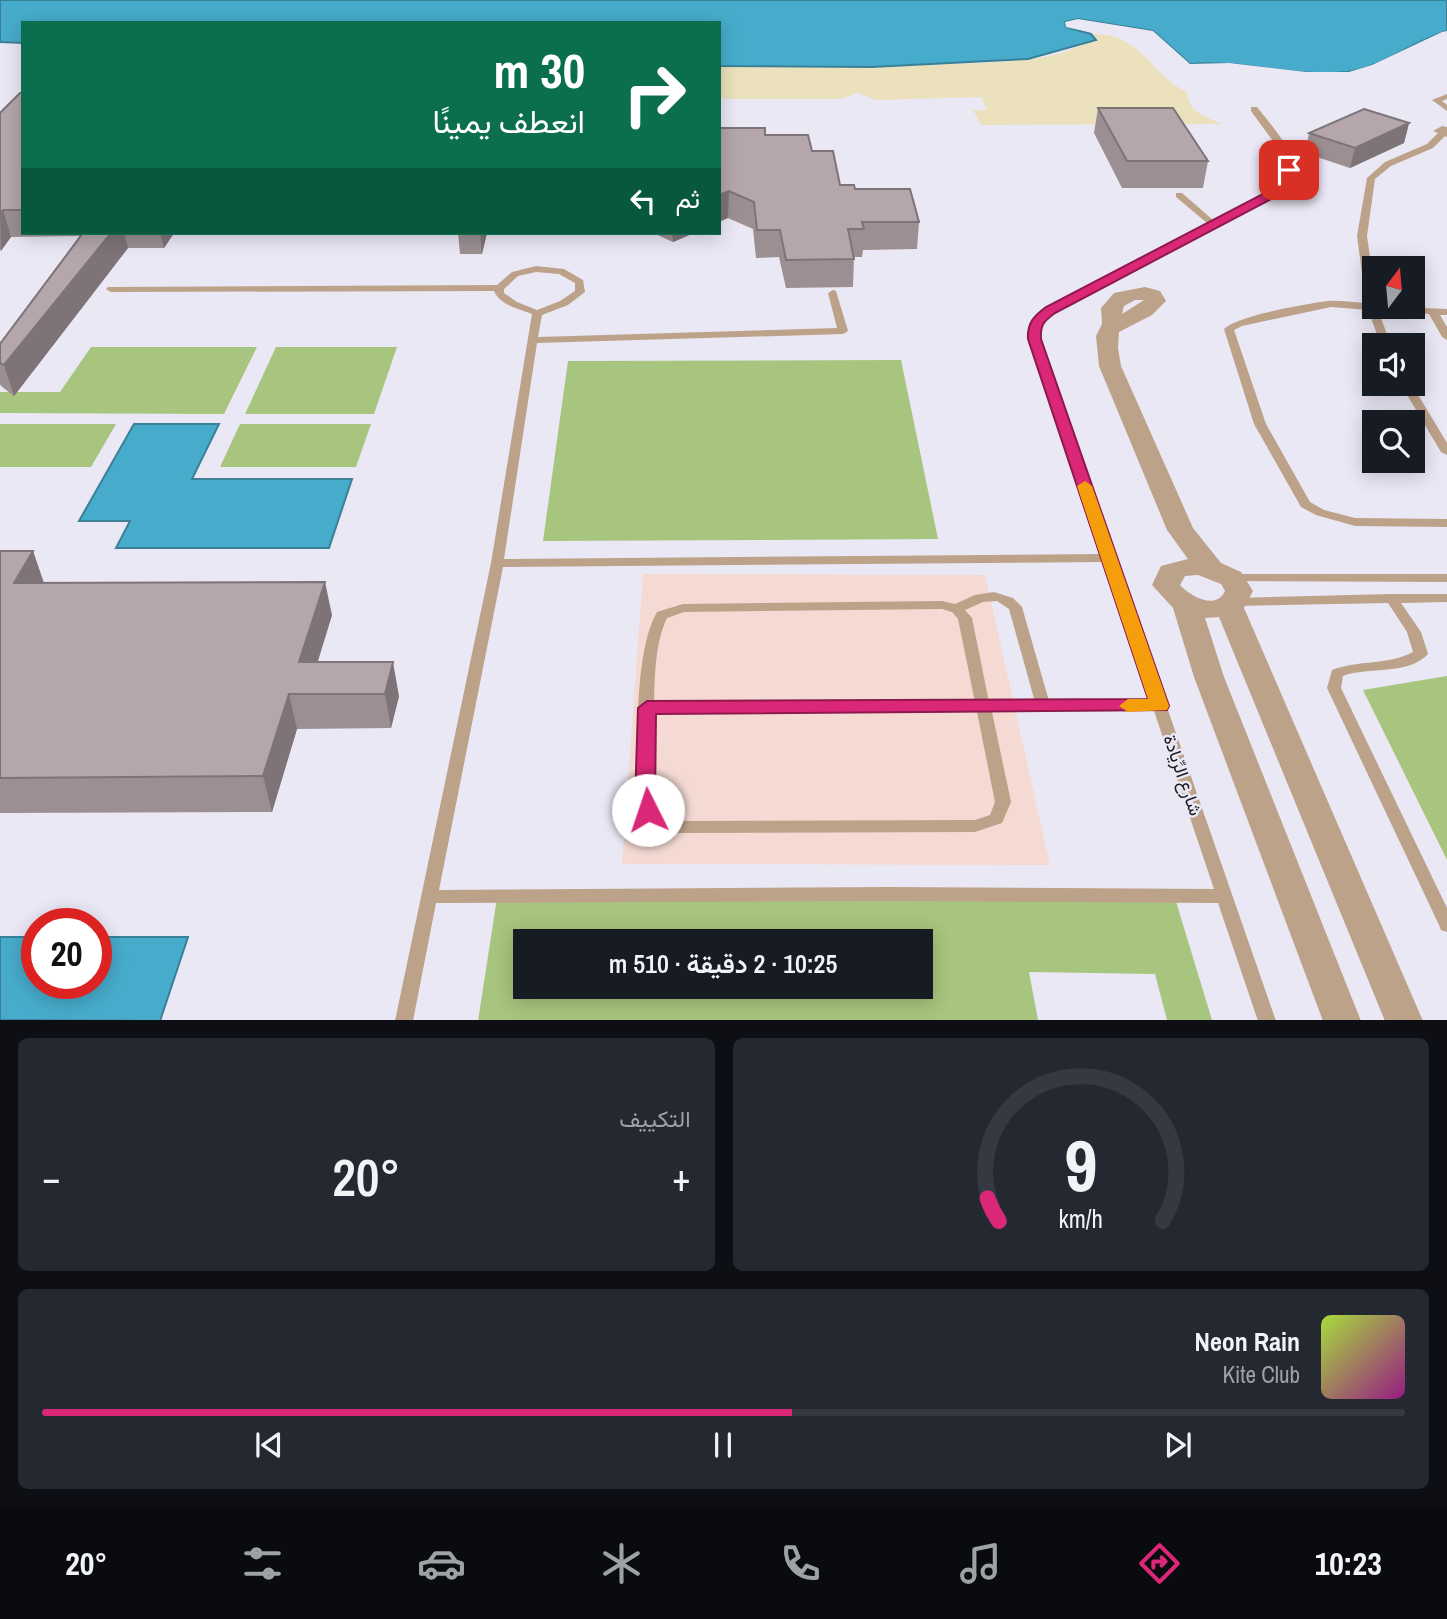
<!DOCTYPE html>
<html lang="ar">
<head>
<meta charset="utf-8">
<style>
  :root { --surface:#171b24; --page:#242831; --text:#f1f3f6; --muted:#9ea1a6; --line:#363941; --accent:#db2777 }
  body { margin:0; font-family:"Archivo Narrow",Vazirmatn,sans-serif; background:var(--page); color:var(--text); direction:rtl; height:100vh; display:flex; flex-direction:column; font-size:26px; white-space:nowrap }
  * { box-sizing:border-box; margin:0 }
  p { font-size:23px; color:var(--muted) }
  .icon { flex:none; width:38px; height:38px; fill:none; stroke:currentColor; stroke-width:2; stroke-linecap:round; stroke-linejoin:round }
  .map { position:relative; height:1020px; overflow:hidden; direction:ltr }
  .sheet { display:flex; flex-direction:column; gap:18px; padding:18px; background:#0d0f14; flex:1 }
  .sheet>* { flex:none }
  .hud { position:absolute; left:21px; top:21px; width:700px; height:214px; border-radius:0px; box-shadow:0 4px 18px #0003; direction:rtl; background:#0b6e4f; color:#fff; overflow:hidden }
  .needle { width:46px; rotate:16deg }
  .tools { position:absolute; left:1362px; top:256px; display:grid; gap:14px }
  .tools a { display:grid; place-items:center; width:63px; height:63px; border-radius:0px; background:var(--surface); box-shadow:0 4px 18px #0003; font-size:35px }
  .speed { position:absolute; left:21px; top:908px; display:flex; gap:14px; font-size:35px; font-weight:700; text-align:center }
  .speed>* { display:grid; place-content:center; width:91px; height:91px; border-radius:50%; background:var(--surface); box-shadow:0 4px 18px #0003; line-height:1 }
  .speed .limit { border:10px solid #d22; background:#fff; color:#111 }
  .pin { position:absolute; display:grid; place-items:center; width:60px; height:60px; color:#fff; margin:-30px; border-radius:14px; box-shadow:0 4px 10px #0006 }
  .me { position:absolute; width:77px; margin:-38px; rotate:356deg; stroke-linejoin:round; filter:drop-shadow(0 0 5px #0008) }
  .turn { display:flex; align-items:center; gap:24px; height:147px; padding:0 21px; font-size:32px }
  .turn .icon { width:91px; height:91px; stroke-width:2.5 }
  .turn b { display:block; font-size:49px; line-height:60px }
  .then { display:flex; align-items:center; height:66px; padding:0 21px; background:#0003; gap:14px; font-size:26px }
  .big { font-size:52px; font-weight:600; line-height:1.1 }
  .sheet .card { flex:1; display:flex; flex-direction:column; justify-content:center; gap:10px; min-width:0; padding:0 24px; border-radius:10px; background:var(--page) }
  .sheet .dial { align-items:center; gap:0 }
  .dial svg { height:182px; overflow:visible; fill:none; stroke:var(--line); stroke-width:7; stroke-linecap:round; text-anchor:middle }
  .dial text { fill:var(--text); stroke:none }
  .song { display:flex; align-items:center; gap:21px }
  .cover { width:84px; height:84px; border-radius:10px; background:linear-gradient(135deg,hsl(80 70% 55%),hsl(310 70% 35%)) }
  .played { height:7px; border-radius:4px; background:linear-gradient(90deg,var(--accent) 55%,var(--line) 55%) }
  .keys { display:flex; justify-content:space-around; direction:ltr }
  .heat { display:flex; justify-content:space-between; align-items:center; font-size:38px; direction:ltr }
  .sheet .tiles { flex:1; display:grid; gap:18px; grid-template-columns:1fr 1fr }
  .card:last-child { grid-column:span 2 }
  .trip { position:absolute; left:513px; top:929px; width:420px; height:70px; border-radius:0px; background:var(--surface); box-shadow:0 4px 18px #0003; font-weight:600; line-height:70px; text-align:center; direction:rtl }
  .tab-bar { display:flex; height:112px; justify-content:space-around; align-items:center; background:#090b0e; color:var(--muted) }
  .tab-bar .icon { width:49px; height:49px }
  .tab-bar .on { color:var(--accent) }
  .tab-bar b { font-size:32px; color:var(--text) }
  .map>svg:first-child { display:block }
  .industrial { fill:#f4dad3 }
  .green { fill:#a7c57e; fill-rule:evenodd }
  .sand { fill:#ebe1bc }
  .water { fill:#47accb; stroke:#3a8097; stroke-width:2 }
  .pier { fill:#eae8f5 }
  .lines { fill:none; stroke-linecap:round; stroke-linejoin:round }
  .lane { fill:#bda28a; fill-rule:evenodd }
  .street { fill:#bda28a; fill-rule:evenodd }
  .wall { fill:#9b8f92 }
  .shaded-wall { fill:#7e7477 }
  .building { fill:#b4a6aa; stroke:#7e7477; stroke-width:2 }
  .route { fill:#db2777; stroke:#8e194d; stroke-width:2 }
  .slow { fill:#f59e0b }
  .labels { text-anchor:middle; dominant-baseline:central; stroke-width:5; stroke-linejoin:round; paint-order:stroke }
  .street-label { font-size:18px; fill:#1b1a1e; stroke:#eae8f5 }
</style>
</head>
<body>
<div class="map">
<svg width="1447" height="1021" viewBox="0 0 1447 1021">
  <rect width="100%" height="100%" fill="#eae8f5"/>
  <path class="industrial" d="M643,574L985,575L1050,865L622,864Z"/>
  <path class="green" d="M91,347H257L224,414L0,413V392H60Z
    M276,347H397L374,414H245Z
    M901,360L938,539L543,541L568,361Z
    M0,424H116L91,467H0Z
    M240,424H371L356,467H220Z
    M1447,676V860L1363,690Z
    M1174,895L1212,1020H1167L1155,974L1029,972L1038,1020L478,1021L497,898ZM525,942H920V987H525Z"/>
  <path class="sand" d="M1091,34C1143,33 1149,74 1187,92C1187,111 1206,117 1222,124L981,125L973,110H987L981,97L876,100L858,93L842,99H723L719,95V66C796,67 873,67 950,64C997,62 1056,64 1096,37Z"/>
  <path class="water" d="M0,0H1447V31C1413,41 1383,67 1347,72C1295,78 1243,59 1190,64L1153,31L1078,19L1065,22L1066,27L1091,34L1096,40L1028,59L872,67L719,66V23H23V43L0,42Z
    M134,424H219L192,479H352L329,548H116L130,521H79Z
    M0,937H37V984H96V937H188L160,1021L0,1020Z"/>
  <path class="pier" d="M1078,19L1153,31L1190,64L1229,63L1306,72H1349L1372,65L1442,32L1447,31V34L1373,69L1349,75L1306,76L1229,67L1189,68L1151,34L1078,22L1070,25L1098,34L1066,27L1065,22Z"/>
  <g class="lines">
    <path class="lane" d="M1447,94V99L1442,101L1447,105V111L1432,100Z
      M1251,107H1257C1267,120 1279,133 1287,148C1307,191 1247,209 1218,224L1217,227H1213L1055,312L1043,322L1039,339L1276,1021H1258L1218,903L888,901L436,903L413,1021H395L491,563L532,314C518,309 500,305 494,291L111,292L106,289L108,287L497,285L512,272L536,266L564,269L583,280L585,292L568,305L542,315L538,337L837,328L828,293L833,290L836,291L848,331L843,334L537,343L504,559L1101,554L1029,339C1030,324 1035,316 1047,308L1207,223L1176,197V193H1182L1213,220L1273,188L1280,179L1283,169L1278,148L1251,111ZM536,272L559,274L575,283V291L560,301L537,310L517,302L504,293V289L518,276ZM1104,562L1151,701H1049L1022,607L1013,598L994,592L975,595L955,604L942,601L683,604L657,612C633,653 638,752 637,801C645,821 658,828 678,833L975,832L1002,823L1011,802L992,712L1154,711L1214,889L888,887L439,890L503,567ZM997,601L1009,609L1035,702H989L972,618L965,610L983,602ZM942,609L952,612L958,619L975,702L654,703C655,675 655,643 667,618L684,612ZM977,712L995,802L990,815L975,820L678,821C666,818 657,813 653,801L654,713Z
      M1444,127H1447V134L1433,148L1391,166L1375,179L1367,236L1374,285V306L1447,309V315H1440L1447,327V340L1442,337L1429,314L1378,310L1391,345H1381L1368,310L1331,307L1242,326L1234,330L1266,424L1310,502L1324,510L1355,518L1447,519V527L1355,526L1316,515L1301,507L1254,424L1224,329C1239,315 1306,304 1328,301C1341,300 1354,303 1366,303L1357,236L1367,178L1385,162L1427,144Z
      M1400,383H1411L1447,443V455L1441,452Z
      M1231,574H1447V582L1226,581L1225,578Z
      M1391,594H1447V602L1401,603L1421,632L1428,654C1408,676 1369,666 1343,676L1341,688L1447,908V932L1441,930L1439,925L1327,688L1332,670C1358,660 1389,665 1413,652L1407,632L1388,603L1234,606L1227,602L1234,598Z"/>
    <path class="street" d="M1442,126L1447,127V137L1433,131Z
      M1145,287L1160,291L1166,301L1152,315L1119,332L1118,348L1121,366L1193,528L1221,563L1241,572L1253,591L1244,608L1423,1021H1385L1219,617L1205,618L1224,677L1361,1021H1323L1194,677L1173,608L1152,585L1161,566L1188,559L1167,530L1099,366L1096,336L1102,324L1101,308L1114,293ZM1135,300H1144L1122,314L1124,306ZM1198,575L1221,584L1225,591C1216,611 1190,596 1180,585L1185,576Z"/>
  </g>
  <path class="wall" d="M23,93V233H174L164,248H128L14,396L1,386L0,384V344L80,236L11,237L0,251V113Z
    M1098,108L1208,161L1203,188H1122L1094,133Z
    M1409,123L1404,143L1350,168L1305,153L1309,133Z
    M719,128L765,135L812,151L840,185L855,189L919,222L917,249L863,250L862,257H854L853,287L786,288L779,257L756,258L753,229L728,218Z
    M458,233H487L482,254H460Z
    M653,233H694L673,242Z
    M0,551H33L44,583L332,615L317,662L399,696L391,728L297,729L272,812L0,813Z"/>
  <path class="shaded-wall" d="M1409,123L1404,143L1350,168L1355,148Z
    M729,191L728,218L719,222V195Z
    M3,210L11,237L1,251L0,214Z
    M111,233H124L128,248L14,396L4,365Z
    M160,233H174L164,248Z
    M480,233H487L482,254Z
    M672,233H694L673,242Z
    M33,551L44,584L14,583Z
    M325,582L332,615L308,694L299,662Z
    M393,662L399,696L391,728L385,694Z
    M289,694L297,729L272,812L263,776Z"/>
  <path class="building" d="M20,93H23V210H3L0,214V113Z
    M1098,108H1173L1208,161H1127Z
    M1364,109L1409,123L1355,148L1309,133Z
    M719,128H765V135H808L812,151H833L840,185H854L855,189H910L919,222H862L864,229H848L854,259L786,260L780,230H757L754,202L729,191L719,195Z
    M83,233H111L4,365L0,363V344Z
    M0,551H33L14,583L325,582L299,662H393L385,694H289L263,776L0,778Z"/>
  <path class="route" d="M1285,168L1294,170L1286,186L1273,198L1055,313C1044,321 1040,325 1041,339L1169,706L1167,710L656,714L655,801L658,810L655,816H641L635,801L638,708L647,701L1148,699L1028,339C1027,323 1034,316 1046,307L1265,193L1277,182Z"/>
  <path class="slow" d="M1085,481L1092,486L1169,706L1167,710L1128,712L1119,706L1128,699H1148L1077,486Z"/>
  <g class="labels">
    <g class="street-label">
      <text transform="translate(1183 775) rotate(71)">شارع الرِّيادة</text>
    </g>
  </g>
</svg>
<div class="tools">
<a><svg class="needle" viewBox="-14 -14 28 28"><path d="M0-13l5 13h-10z" fill="#e53935"/><path d="M0 13l5-13h-10z" fill="#9ea1a6"/></svg></a>
<a><svg class="icon" aria-label="sound" viewBox="0 0 24 24"><path d="M4 9h4l5-4v14l-5-4H4zM17 9q2 3 0 6"/></svg></a>
<a><svg class="icon" aria-label="search" viewBox="0 0 24 24"><circle cx="10" cy="10" r="6"/><path d="M15 15l6 6"/></svg></a>
</div>
<div class="speed"><div class="limit">20</div></div>
<div class="pin" style="left:1289px;top:170px;background:#d93025"><svg class="icon" aria-label="arrive" viewBox="0 0 24 24"><path d="M6 21V4h12l-3 4 3 4H6"/></svg></div>
<svg class="me" style="left:648px;top:810px" viewBox="-20 -20 40 40"><circle r="19" fill="#fff"/><path d="M0-13L10 11 0 6-10 11z" fill="#db2777"/></svg>
<div class="trip">10:25 · 2 دقيقة · 510 m</div>
<div class="hud">
<div class="turn"><svg class="icon" aria-label="right" viewBox="0 0 24 24"><path d="M7 20v-9h11M14 6l5 5-5 5"/></svg><div><b>30 m</b>انعطف يمينًا</div></div>
<div class="then">ثم<svg class="icon" aria-label="left" viewBox="0 0 24 24"><path d="M17 20v-9H6M10 6l-5 5 5 5"/></svg></div>
</div>
</div>
<section class="sheet">
<div class="tiles">
<div class="card dial"><svg viewBox="0 0 100 80">
<path d="M14 69A42 42 0 1 1 86 69"/>
<path d="M14 69A42 42 0 0 1 9 59" stroke="#db2777"/>
<text x="50" y="56" font-size="32" font-weight="700">9</text>
<text x="50" y="72" font-size="11">km/h</text>
</svg></div>
<div class="card"><p>التكييف</p>
<div class="heat"><a>−</a><b class="big">20°</b><a>+</a></div>
</div>
<div class="card">
<div class="song"><i class="cover"></i><div><b>Neon Rain</b><p>Kite Club</p></div></div>
<div class="played"></div>
<div class="keys"><svg class="icon" aria-label="previous" viewBox="0 0 24 24"><path d="M18 5L8 12l10 7zM5 5v14"/></svg><svg class="icon" aria-label="pause" viewBox="0 0 24 24"><path d="M8 5v14M16 5v14"/></svg><svg class="icon" aria-label="next" viewBox="0 0 24 24"><path d="M6 5l10 7-10 7zM19 5v14"/></svg></div>
</div>
</div>
</section>
<nav class="tab-bar">
<b>10:23</b>
<svg class="icon on" aria-label="directions" viewBox="0 0 24 24"><path d="M12 3l9 9-9 9-9-9zM9 14v-3h6M13 9l2 2-2 2"/></svg>
<svg class="icon" aria-label="music" viewBox="0 0 24 24"><path d="M9 18V5l10-2v13"/><circle cx="6" cy="18" r="3"/><circle cx="16" cy="16" r="3"/></svg>
<svg class="icon" aria-label="phone" viewBox="0 0 24 24"><path d="M5 4h4l2 5-3 2q2 4 5 5l2-3 5 2v4C11 20 4 13 5 4z"/></svg>
<svg class="icon" aria-label="climate" viewBox="0 0 24 24"><path d="M12 3v18M4 7l16 10M4 17L20 7"/></svg>
<svg class="icon" aria-label="car" viewBox="0 0 24 24"><path d="M5 17H2v-5l4-1 3-4h7l3 4 3 1v5h-3M9 17h6M6 11h13"/><circle cx="7" cy="17" r="2"/><circle cx="17" cy="17" r="2"/></svg>
<svg class="icon" aria-label="filters" viewBox="0 0 24 24"><path d="M4 7h16M4 17h16"/><circle cx="9" cy="7" r="2"/><circle cx="15" cy="17" r="2"/></svg>
<b>20°</b>
</nav>
</body>
</html>
